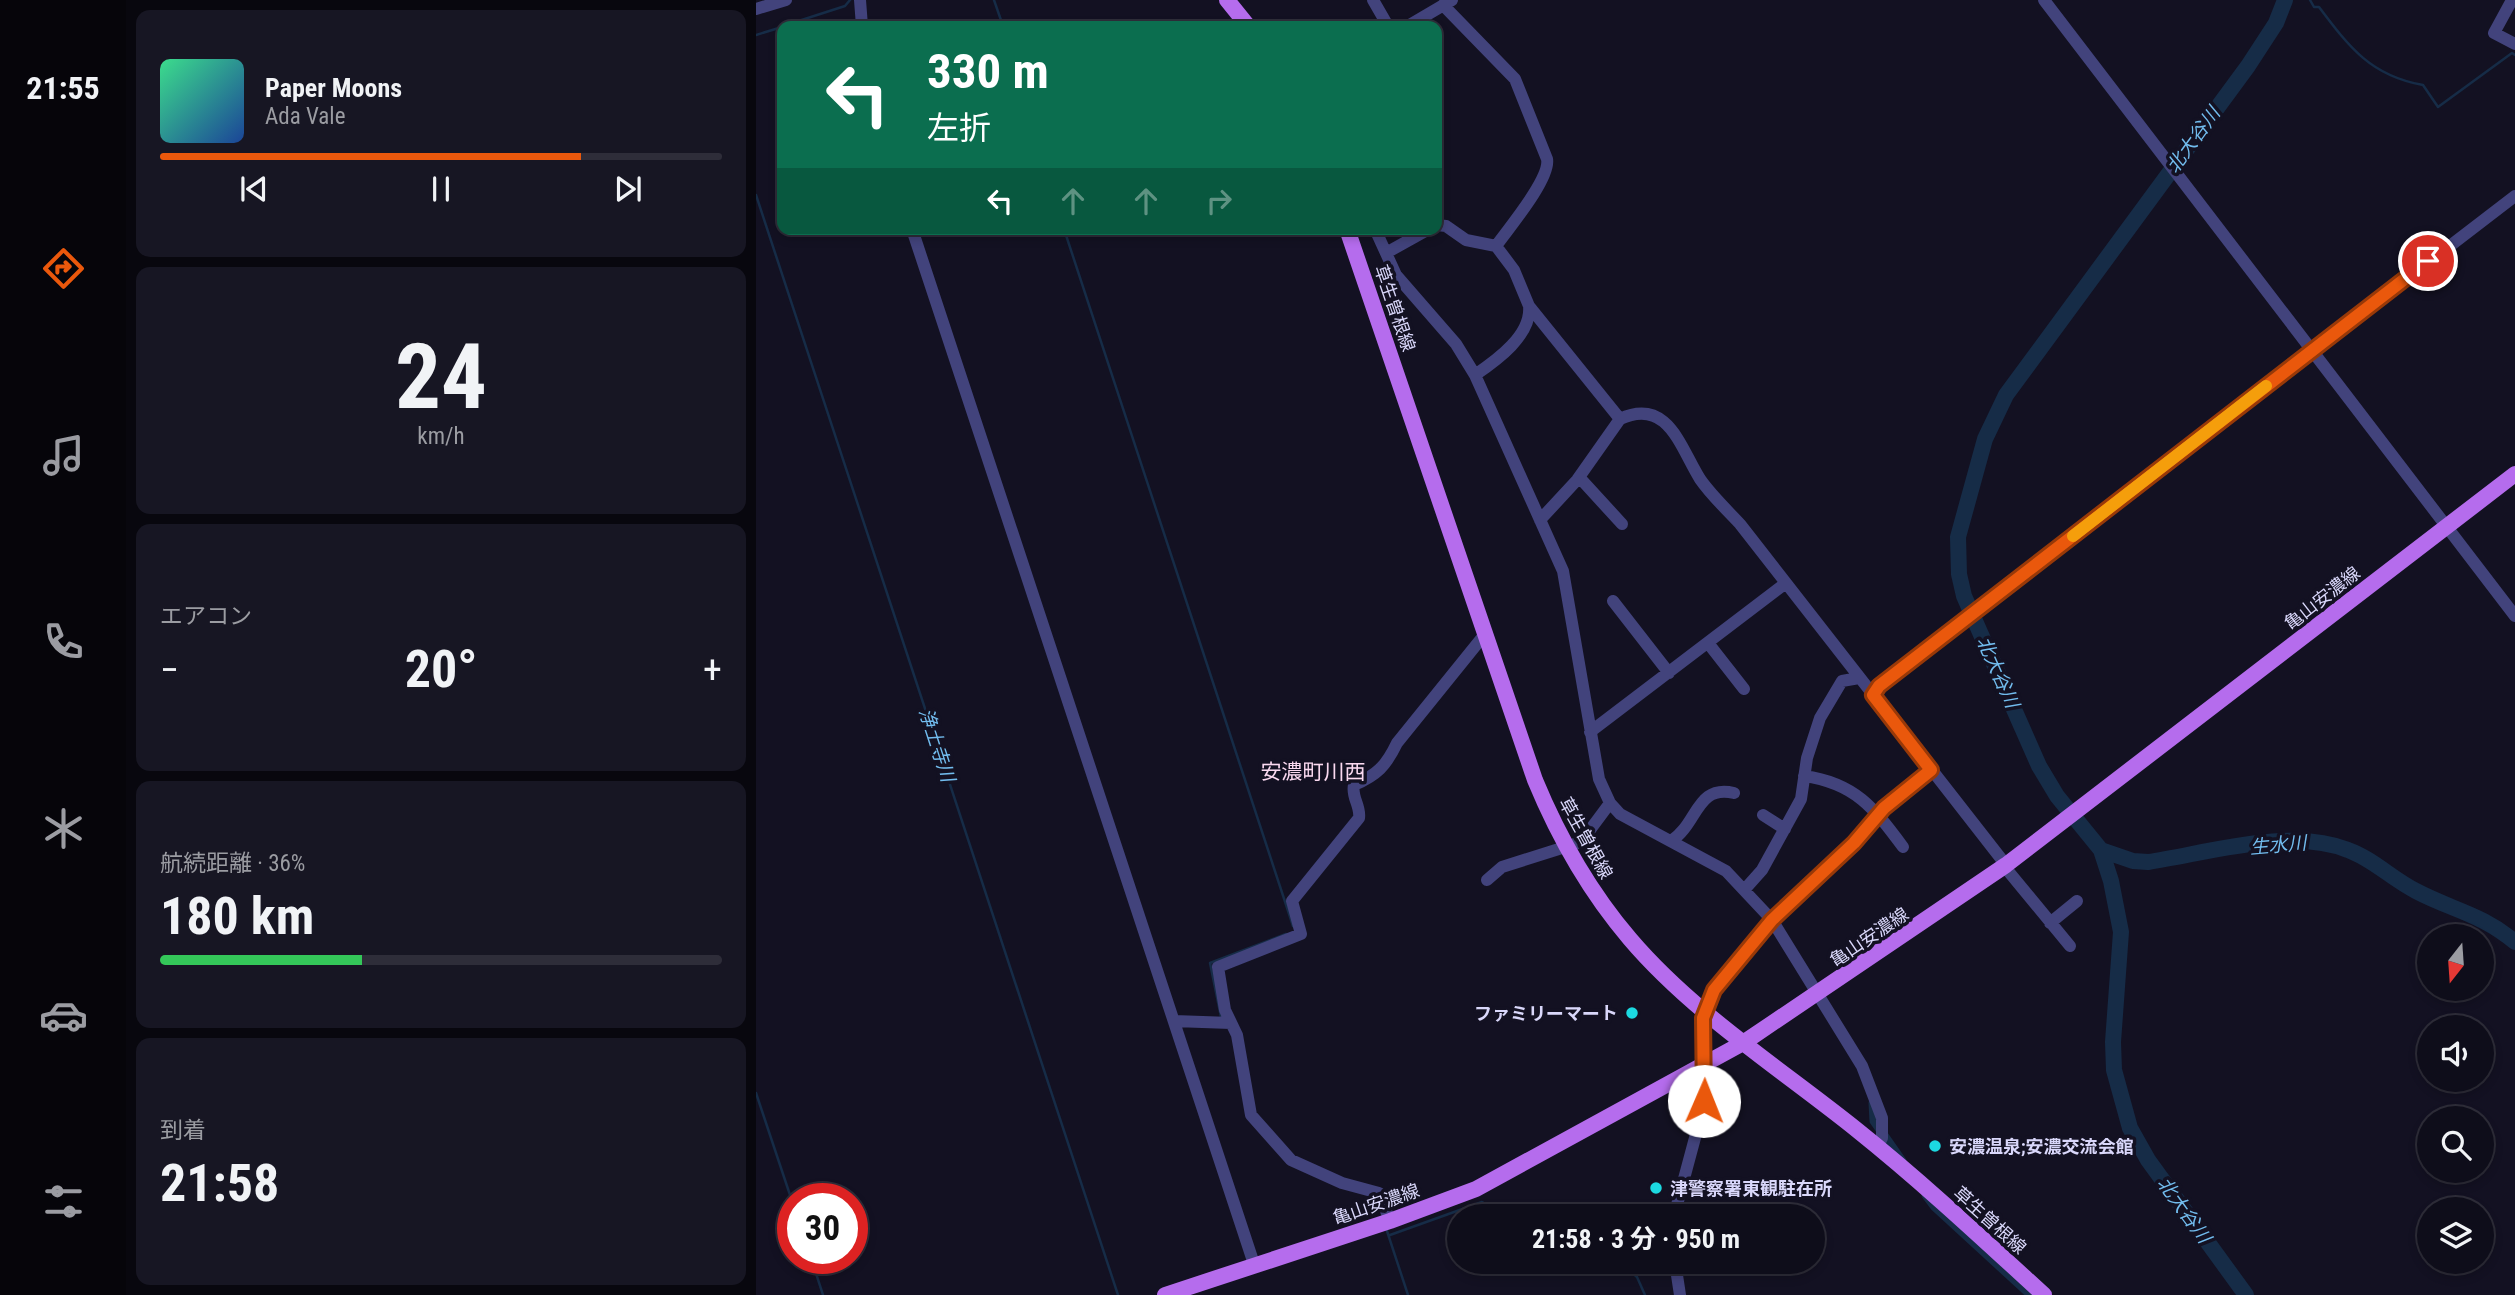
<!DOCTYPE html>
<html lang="ja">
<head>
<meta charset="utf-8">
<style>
  :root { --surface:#0e0d1a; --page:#171623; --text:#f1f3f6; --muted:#9b9ca2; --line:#2e2d39; --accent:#ea580c }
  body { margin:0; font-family:"Roboto Condensed","Noto Sans JP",sans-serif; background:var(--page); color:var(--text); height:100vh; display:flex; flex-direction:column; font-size:26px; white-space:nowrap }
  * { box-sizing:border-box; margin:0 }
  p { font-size:23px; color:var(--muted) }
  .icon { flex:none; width:38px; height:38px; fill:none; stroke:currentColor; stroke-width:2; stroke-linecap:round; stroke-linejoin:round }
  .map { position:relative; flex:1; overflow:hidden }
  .side { display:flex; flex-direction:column; gap:10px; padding:10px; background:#08070e; width:630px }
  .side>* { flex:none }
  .hud { position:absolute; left:21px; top:21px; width:665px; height:214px; border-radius:14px; box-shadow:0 4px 10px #0003,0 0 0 2px var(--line); background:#0b6e4f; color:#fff; overflow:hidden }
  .needle { width:46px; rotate:197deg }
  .controls { position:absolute; left:1661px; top:924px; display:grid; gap:14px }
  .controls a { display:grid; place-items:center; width:77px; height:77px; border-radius:50%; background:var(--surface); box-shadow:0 4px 10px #0003,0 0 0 2px var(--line); font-size:35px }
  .speed { position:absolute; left:21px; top:1183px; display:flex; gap:14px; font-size:35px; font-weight:700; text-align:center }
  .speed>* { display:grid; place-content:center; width:91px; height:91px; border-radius:50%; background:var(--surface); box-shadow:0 4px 10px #0003,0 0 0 2px var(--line); line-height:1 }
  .speed .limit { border:10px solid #d22; background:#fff; color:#111 }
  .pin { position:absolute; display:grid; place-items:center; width:60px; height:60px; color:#fff; margin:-30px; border:4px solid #fff; border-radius:50%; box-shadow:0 2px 7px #0007 }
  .me { position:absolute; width:77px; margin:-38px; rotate:1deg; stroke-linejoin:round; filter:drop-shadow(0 0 5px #0008) }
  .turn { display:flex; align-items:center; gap:24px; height:147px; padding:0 35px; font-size:32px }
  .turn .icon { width:91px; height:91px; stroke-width:2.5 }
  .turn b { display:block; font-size:49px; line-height:60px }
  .lanes { display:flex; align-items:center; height:66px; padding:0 35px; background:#0003; justify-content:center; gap:35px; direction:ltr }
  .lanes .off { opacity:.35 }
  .big { font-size:52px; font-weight:700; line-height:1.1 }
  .side .tile { flex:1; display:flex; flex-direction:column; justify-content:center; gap:10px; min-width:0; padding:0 24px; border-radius:14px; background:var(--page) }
  .side .dial { align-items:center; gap:0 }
  .dial b { font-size:91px; line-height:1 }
  .song { display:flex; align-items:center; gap:21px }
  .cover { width:84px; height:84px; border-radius:10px; background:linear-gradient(135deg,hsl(150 70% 55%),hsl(220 70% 35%)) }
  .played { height:7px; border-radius:4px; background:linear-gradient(90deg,var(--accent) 75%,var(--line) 75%) }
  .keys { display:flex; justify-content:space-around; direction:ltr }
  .heat { display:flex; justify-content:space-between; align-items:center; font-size:38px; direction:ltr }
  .charge { height:10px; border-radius:5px; background:linear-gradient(90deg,#34c759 36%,var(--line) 0) }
  .trip { position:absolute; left:691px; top:1204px; width:378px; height:70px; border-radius:35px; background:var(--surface); box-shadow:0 4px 10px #0003,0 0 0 2px var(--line); font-weight:700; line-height:70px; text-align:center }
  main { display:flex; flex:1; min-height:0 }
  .dock { display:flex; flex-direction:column; width:126px; justify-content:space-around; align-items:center; background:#06050a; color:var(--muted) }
  .dock .icon { width:49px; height:49px }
  .dock .on { color:var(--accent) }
  .dock b { font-size:32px; color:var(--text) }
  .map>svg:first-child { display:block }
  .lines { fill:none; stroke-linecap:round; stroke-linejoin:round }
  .stream { stroke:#162c47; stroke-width:2.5 }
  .canal { stroke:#162c47; stroke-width:9 }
  .river { stroke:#162c47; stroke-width:16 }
  .minor { stroke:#42437c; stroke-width:12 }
  .major { stroke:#b56ced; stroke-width:16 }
  .route-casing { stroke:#983908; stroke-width:18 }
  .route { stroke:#ea580c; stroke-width:12 }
  .slow { stroke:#f59e0b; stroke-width:12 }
  .poi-dot { fill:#1cd9e1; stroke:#131122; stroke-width:2.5 }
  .labels { text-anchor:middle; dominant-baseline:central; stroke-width:7; stroke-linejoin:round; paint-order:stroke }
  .street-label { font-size:18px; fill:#d9d7fa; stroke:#131122 }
  .poi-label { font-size:18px; font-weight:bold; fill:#d9d7fa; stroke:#131122; text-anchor:start }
  .water-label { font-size:19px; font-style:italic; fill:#72bcee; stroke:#131122 }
  .quarter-label { font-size:21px; fill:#fad9f0; stroke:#131122 }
</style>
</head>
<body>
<main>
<nav class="dock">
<b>21:55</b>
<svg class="icon on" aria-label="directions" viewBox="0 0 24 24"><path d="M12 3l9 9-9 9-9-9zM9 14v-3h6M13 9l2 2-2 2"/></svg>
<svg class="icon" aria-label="music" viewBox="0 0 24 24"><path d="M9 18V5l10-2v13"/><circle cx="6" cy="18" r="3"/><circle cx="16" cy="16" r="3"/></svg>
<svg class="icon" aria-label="phone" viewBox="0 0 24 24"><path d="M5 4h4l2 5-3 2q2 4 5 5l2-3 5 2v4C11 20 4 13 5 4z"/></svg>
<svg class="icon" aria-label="climate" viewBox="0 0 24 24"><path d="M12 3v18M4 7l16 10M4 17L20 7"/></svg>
<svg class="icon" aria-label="car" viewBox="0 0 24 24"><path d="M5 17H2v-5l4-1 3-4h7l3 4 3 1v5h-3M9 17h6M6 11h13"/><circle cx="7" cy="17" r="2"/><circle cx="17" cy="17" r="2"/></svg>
<svg class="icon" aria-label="filters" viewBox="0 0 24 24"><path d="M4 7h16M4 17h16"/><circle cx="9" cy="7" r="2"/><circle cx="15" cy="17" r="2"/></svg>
</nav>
<section class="side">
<div class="tile">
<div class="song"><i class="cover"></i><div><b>Paper Moons</b><p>Ada Vale</p></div></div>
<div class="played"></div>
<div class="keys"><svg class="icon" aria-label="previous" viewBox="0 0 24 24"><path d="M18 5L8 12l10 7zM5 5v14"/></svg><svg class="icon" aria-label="pause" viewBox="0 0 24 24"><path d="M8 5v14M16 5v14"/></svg><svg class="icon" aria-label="next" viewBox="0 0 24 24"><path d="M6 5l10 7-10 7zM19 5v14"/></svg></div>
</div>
<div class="tile dial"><b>24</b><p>km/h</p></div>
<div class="tile"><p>エアコン</p>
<div class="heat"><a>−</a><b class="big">20°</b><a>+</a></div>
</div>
<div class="tile"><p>航続距離 · 36%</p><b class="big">180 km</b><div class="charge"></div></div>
<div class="tile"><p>到着</p><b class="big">21:58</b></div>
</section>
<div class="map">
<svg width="1759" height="1295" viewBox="0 0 1759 1295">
  <rect width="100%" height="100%" fill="#131122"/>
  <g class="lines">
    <path class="stream" d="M238,0L247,26
      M1554,0L1558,7H1563C1593,47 1615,76 1667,85L1682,107L1756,53L1759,55
      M27,26L89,6L94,0
      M0,35L26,27
      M0,195L362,1295
      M308,229L537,926
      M465,1017L454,963L530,934
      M0,1093L37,1204
      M630,1228L652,1295
      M634,1235L726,1202L751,1216
      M55,1258L67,1295
      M828,1262L835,1266L841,1262
      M864,1262L881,1277L889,1295"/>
    <path class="canal" d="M1117,1103L1118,1121L1146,1161
      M1170,1195L1179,1207L1275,1295"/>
    <path class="river" d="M1345,850L1377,861L1392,862C1452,853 1535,827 1592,850C1617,859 1636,879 1660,891C1696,910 1726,914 1759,942
      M1490,1295L1392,1160L1374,1128L1358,1070L1357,1042L1365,932L1355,881L1345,850L1301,796L1283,766L1208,596L1203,574L1202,537L1229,439L1250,395L1492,66L1520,23L1529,0"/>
    <path class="minor" d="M104,0L106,26
      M617,0L632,26
      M1288,0L1759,616
      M1756,0L1738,33L1759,44
      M687,5L759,79L791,159C795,178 752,229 740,246
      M0,9L30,0
      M652,26L696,0
      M681,225L690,226L710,240L740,246L758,270L773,306L864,419
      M156,229L498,1264
      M619,229L640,275L700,344L719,375L807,571L843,779L854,803L864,814L970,871L1016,920L1106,1066L1126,1118V1138L1121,1147
      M630,253L673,229
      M719,375C741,360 776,335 773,306
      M823,477L866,524
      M784,520L821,480L864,419C912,397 924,447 944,479C955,495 971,510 984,524L1250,865
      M857,601L913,673
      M952,643L988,689
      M1117,695L1131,678L1759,196
      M834,732L1030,583
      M1048,776C1099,783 1118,808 1147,847
      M1007,815L1029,829
      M915,841C942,824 940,784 978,793
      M1248,866L1314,946
      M731,880L746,867L825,842L854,803
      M989,889L1006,870L1045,799L1051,758L1064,718L1086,681L1103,678
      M1294,923L1321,901
      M418,1021L475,1023
      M918,1216L947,1108V1030L953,998L1003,933L1098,843L1128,808L1175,770
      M634,1221L623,1193L586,1183L535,1160L495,1115L481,1035L469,1010L462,967L545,934L536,901L603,818C605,806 595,797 598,785C621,775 630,766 641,743L729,634
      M919,1262L924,1295"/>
    <path class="major" d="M471,0L492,26
      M591,229L779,780C803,838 833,891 874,939C937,1013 1025,1069 1101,1130C1166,1182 1227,1239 1288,1295
      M409,1295L634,1221L720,1189L987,1043L1250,865L1759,474"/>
  </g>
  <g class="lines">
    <defs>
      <path id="route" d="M948,1101L947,1018L958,990L1016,920L1098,843L1128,808L1175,770L1117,695L1123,686L1672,261"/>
    </defs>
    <use href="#route" class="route-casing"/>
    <use href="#route" class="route"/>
    <path class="slow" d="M1317,536L1510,386"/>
  </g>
  <g class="poi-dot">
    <circle cx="876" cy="1013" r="7"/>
    <circle cx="1179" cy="1146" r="7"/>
    <circle cx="900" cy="1188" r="7"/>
  </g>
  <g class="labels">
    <g class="street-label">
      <text transform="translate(639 308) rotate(71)">草生曽根線</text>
      <text transform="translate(1566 598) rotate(-38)">亀山安濃線</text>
      <text transform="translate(830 838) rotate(61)">草生曽根線</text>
      <text transform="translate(1113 937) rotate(-34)">亀山安濃線</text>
      <text transform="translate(620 1204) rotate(-19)">亀山安濃線</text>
      <text transform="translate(1234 1220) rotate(42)">草生曽根線</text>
    </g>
    <g class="poi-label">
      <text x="862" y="1013" text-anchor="end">ファミリーマート</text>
      <text x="1193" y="1146">安濃温泉;安濃交流会館</text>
      <text x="914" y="1188">津警察署東観駐在所</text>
    </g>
    <g class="water-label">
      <text transform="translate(1437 140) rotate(-54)">北大谷川</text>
      <text transform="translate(1242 672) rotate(66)">北大谷川</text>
      <text transform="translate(181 745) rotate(72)">浄土寺川</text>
      <text transform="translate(1522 845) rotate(-5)">生水川</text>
      <text transform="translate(1428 1210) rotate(54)">北大谷川</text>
    </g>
    <g class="quarter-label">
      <text x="557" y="772">安濃町川西</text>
    </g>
  </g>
</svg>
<div class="controls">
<a><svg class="needle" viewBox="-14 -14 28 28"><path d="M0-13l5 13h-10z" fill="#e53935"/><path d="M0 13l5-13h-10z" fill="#9b9ca2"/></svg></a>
<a><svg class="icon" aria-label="sound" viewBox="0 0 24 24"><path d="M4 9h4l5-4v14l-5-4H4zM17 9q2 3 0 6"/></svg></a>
<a><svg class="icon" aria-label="search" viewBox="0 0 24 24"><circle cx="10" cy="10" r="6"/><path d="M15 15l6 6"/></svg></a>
<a><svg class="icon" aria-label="layers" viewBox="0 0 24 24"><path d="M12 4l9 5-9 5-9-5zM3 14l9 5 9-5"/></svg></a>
</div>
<div class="speed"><div class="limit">30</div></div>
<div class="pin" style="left:1672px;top:261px;background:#d93025"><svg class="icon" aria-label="arrive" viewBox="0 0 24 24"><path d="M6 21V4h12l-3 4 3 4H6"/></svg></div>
<svg class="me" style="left:948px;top:1101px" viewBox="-20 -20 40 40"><circle r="19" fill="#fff"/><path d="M0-13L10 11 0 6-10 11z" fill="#ea580c"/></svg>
<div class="trip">21:58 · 3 分 · 950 m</div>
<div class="hud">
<div class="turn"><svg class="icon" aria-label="left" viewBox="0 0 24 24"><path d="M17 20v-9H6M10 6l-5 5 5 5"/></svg><div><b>330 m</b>左折</div></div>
<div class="lanes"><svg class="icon" aria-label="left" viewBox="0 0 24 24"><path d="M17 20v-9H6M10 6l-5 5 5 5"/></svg><svg class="icon off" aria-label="ahead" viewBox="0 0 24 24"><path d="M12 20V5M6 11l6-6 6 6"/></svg><svg class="icon off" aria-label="ahead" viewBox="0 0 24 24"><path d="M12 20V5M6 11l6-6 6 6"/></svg><svg class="icon off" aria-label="right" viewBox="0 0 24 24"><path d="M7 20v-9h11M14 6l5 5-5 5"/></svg></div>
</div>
</div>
</main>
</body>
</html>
